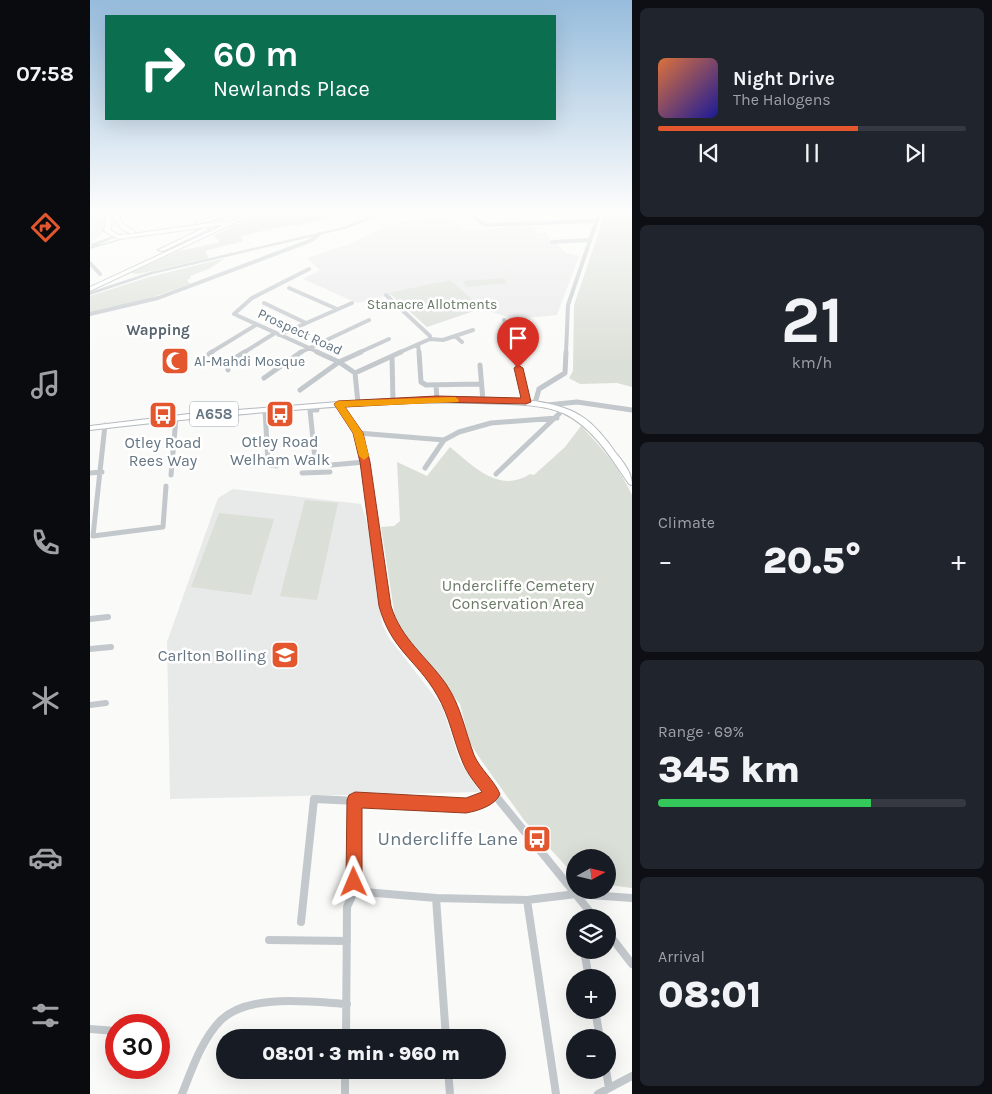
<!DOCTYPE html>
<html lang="en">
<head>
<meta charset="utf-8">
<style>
  :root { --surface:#171b24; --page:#20242c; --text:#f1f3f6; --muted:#9ea1a6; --line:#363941; --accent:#e4572e }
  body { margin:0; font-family:Karla,sans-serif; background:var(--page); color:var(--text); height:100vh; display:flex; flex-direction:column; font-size:19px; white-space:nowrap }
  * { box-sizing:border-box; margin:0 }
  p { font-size:16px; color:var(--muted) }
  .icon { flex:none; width:28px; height:28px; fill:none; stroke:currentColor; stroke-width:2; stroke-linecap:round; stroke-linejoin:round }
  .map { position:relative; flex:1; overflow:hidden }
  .sheet { display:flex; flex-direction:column; gap:8px; padding:8px; background:#0d0f14; width:360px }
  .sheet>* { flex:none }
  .guide { position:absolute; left:15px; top:15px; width:451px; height:105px; border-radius:0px; box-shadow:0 5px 20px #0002; background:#0b6e4f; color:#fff; overflow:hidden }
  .needle { width:32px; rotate:82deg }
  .buttons { position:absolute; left:476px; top:849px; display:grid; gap:10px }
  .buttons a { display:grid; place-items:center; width:50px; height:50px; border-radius:50%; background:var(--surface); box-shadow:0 5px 20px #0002; font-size:25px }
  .speed { position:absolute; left:15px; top:1014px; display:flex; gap:10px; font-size:25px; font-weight:700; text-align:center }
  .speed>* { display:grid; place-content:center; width:65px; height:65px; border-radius:50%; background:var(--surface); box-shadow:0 5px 20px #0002; line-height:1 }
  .speed .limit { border:8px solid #d22; background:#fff; color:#111 }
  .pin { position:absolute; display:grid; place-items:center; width:42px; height:42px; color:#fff; margin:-51px -21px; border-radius:50% 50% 50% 0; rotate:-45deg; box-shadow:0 0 5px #0007 }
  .pin .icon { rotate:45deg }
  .me { position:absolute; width:55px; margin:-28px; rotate:359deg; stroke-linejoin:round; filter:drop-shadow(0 0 4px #0008) }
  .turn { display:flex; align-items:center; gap:18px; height:105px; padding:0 25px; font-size:22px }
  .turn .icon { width:65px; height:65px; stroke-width:2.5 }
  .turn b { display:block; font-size:35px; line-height:42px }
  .big { font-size:38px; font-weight:800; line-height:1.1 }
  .sheet .widget { flex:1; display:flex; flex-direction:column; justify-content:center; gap:8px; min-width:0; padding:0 18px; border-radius:8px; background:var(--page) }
  .sheet .dial { align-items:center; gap:0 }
  .dial b { font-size:65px; line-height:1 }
  .song { display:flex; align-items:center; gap:15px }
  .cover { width:60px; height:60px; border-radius:8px; background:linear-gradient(135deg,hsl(20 70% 55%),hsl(240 70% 35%)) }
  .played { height:5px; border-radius:2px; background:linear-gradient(90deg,var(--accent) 65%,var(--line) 65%) }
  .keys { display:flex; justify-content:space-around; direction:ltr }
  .heat { display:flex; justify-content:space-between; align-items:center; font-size:28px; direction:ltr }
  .charge { height:8px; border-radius:4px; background:linear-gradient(90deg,#34c759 69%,var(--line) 0) }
  .trip { position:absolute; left:126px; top:1029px; width:290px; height:50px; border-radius:25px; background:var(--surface); box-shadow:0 5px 20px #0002; font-weight:800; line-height:50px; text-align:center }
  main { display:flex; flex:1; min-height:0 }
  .tabs { display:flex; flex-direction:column; width:90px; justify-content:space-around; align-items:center; background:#090b0e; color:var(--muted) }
  .tabs .icon { width:35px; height:35px }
  .tabs .active { color:var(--accent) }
  .tabs b { font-size:22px; color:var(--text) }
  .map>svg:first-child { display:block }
  .built { fill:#e8e9e9 }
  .green { fill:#dadfd7 }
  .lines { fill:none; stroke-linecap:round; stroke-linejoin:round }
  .primary-casing { stroke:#b5babe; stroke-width:2 }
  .minor-far3 { stroke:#c3c8cc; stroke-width:4 }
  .minor-far2 { stroke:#c3c8cc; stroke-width:5 }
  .minor-far1 { stroke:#c3c8cc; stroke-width:6 }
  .minor { stroke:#c3c8cc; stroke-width:8 }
  .tertiary { fill:#c3c8cc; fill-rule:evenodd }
  .primary { fill:#fff; fill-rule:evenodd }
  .route { fill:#e4572e; stroke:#94391e }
  .slow { fill:#f59e0b }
  .labels { text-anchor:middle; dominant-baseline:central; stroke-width:5; stroke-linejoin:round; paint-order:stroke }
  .far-park-label { font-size:14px; fill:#687a64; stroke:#fff }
  .far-street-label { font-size:14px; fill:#657683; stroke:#fff }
  .far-poi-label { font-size:14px; fill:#657683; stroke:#fff; text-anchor:start }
  .far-neighbourhood-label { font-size:15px; font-weight:bold; fill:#57646e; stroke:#fff }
  .shield { fill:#fff; stroke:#939fa8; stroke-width:1 }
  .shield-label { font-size:15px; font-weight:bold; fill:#657683 }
  .poi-label { font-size:16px; fill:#657683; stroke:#fff }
  .park-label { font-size:16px; fill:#687a64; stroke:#fff }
  .near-poi-label { font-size:19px; fill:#657683; stroke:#fff; text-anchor:end }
</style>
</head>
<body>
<main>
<nav class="tabs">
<b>07:58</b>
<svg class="icon active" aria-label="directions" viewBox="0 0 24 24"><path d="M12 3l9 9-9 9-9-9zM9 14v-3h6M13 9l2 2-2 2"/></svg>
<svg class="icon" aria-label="music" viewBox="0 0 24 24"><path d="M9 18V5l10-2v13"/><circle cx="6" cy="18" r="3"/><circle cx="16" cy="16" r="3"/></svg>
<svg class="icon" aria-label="phone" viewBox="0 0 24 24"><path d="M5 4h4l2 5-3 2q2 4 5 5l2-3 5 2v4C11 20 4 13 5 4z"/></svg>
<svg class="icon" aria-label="climate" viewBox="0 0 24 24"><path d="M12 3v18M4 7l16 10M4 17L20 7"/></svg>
<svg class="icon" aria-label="car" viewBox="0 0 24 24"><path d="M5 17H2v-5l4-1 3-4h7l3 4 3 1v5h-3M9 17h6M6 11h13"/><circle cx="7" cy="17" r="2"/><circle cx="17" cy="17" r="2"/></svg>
<svg class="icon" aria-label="filters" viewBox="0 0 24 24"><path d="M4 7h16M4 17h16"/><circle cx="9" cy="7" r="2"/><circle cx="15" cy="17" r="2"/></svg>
</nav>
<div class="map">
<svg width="542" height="1094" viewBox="0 0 542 1094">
  <rect width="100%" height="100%" fill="#fafaf8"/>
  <path class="built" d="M0,211H12L17,222L12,234L0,243Z
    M358,216L376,230L444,226L447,233H456L462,243H466L476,253L489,256L467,315L424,319L396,310L360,280L267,303L213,279L230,270L217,258L260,244L300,224Z
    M143,489L271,504L279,529L292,624L299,638L352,706L370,762L390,792L80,799L77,642L128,498Z"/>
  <path class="green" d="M175,211H190L196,215L209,211H262L207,226L200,225L150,236L153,241L115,251L119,258L48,274L41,273L89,251L130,242L123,236Z
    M516,211H542V387L527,383L490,384L479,378L483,371L484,305Z
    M135,258L121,268L100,276L101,278L97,280L100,284L57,299L0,313V296L56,278Z
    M414,278L417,283L376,287L373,281Z
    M360,280L393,308L337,327L299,293Z
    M491,426C511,447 530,468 542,495V888L518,885V858H485V876L434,820L391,760L380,743L370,704L314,636L305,617L291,527L304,526L310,521L307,462L337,476L360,447C383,466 409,494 440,474L444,475L475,447Z
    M215,500L248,503L227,600L190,596Z
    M129,513L184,519L161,595L101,587Z"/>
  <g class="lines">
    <defs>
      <path id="primary" d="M13,211H18L22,221L20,230L29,235L42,234C30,230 25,223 22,211H27L32,223L44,231L45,232L42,234L135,221L137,223L164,211H170L0,291V287L134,225L28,239L14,231L16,221Z
        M145,211H154L108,224L105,222Z
        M114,228L119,229L73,251L68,250Z
        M347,397C387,398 457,394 491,416C503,423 517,440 525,452C533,462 542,472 542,485L539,484C521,458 503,427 473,413C450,403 413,404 388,403C326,401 264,405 203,410C135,415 68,422 0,430V426L99,414L248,402Z"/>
    </defs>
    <use href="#primary" class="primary-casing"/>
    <path class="minor-far3" d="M376,211L395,225L506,221
      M462,242L500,240
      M0,263L10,274
      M219,269L162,298L144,314L230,353
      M199,288L247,309
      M296,295L340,336V339
      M174,303L216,323
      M0,314L68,298L222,240L229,234
      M414,320L424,353
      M189,335L262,303
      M365,336L372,342
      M328,345L329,353
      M120,353L166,325
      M153,353L185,333
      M209,353L279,320
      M268,353L299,339
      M308,353L340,339L353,340L383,330
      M476,353L478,305L510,211"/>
    <path class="minor-far2" d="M227,352L249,362L265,373L268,403
      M329,352L331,382L336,385L390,384
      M424,352L436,402
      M119,354L122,352
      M302,357L303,402
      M390,365L393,401
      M138,370L137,363L155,352
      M265,373L311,352
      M174,378L211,352
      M346,385L347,399
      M210,390L249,362L271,352
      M445,403L449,389L475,373L476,352
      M248,404L268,433L275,462L286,538
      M457,405L487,402L542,410
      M175,410L178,462L180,465L187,466
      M227,410H220L225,459L228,463L241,465L275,462
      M15,425L3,536L73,527L76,486
      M268,433L354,440L369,432L401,423L467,418
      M335,468L354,440
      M0,473L12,472
      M212,473L240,472
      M406,474L473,410
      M81,475L86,418"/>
    <path class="minor-far1" d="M285,537L295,606L300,623L311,642L351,688L365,714L379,761L392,779
      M0,619L18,617
      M0,649L21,647
      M0,705L16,703"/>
    <path class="minor" d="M391,778L505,918
      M266,887L274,892L346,898L437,900L486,894L542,898
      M346,898L356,1038
      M437,900L466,1094
      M211,922L224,799L376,806L402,794
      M518,933L542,964
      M179,940L257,941
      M495,956L499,978
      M505,1010L510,1038
      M0,1029L26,1031
      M256,1038L257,907L266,887L264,875L265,800
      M255,1070V1094
      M358,1070L360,1094
      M516,1070L519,1088
      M92,1094C102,1069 112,1039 131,1020C159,993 222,1002 257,1004
      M508,1094L542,1076"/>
    <path class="tertiary" d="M295,211H301L255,229L63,274L0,295V292L60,272L253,227Z
      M25,235H26V237L8,245L44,235L46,236L0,249V247L2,246L1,245V244Z"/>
    <use href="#primary" class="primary"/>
  </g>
  <linearGradient id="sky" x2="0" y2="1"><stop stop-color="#96bcdc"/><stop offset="0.58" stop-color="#fdfdfc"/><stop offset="1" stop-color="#fdfdfc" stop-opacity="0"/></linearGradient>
  <rect width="542" height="364" fill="url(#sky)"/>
  <path class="route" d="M428,365L433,368L441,402L436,404L347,402L255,407L273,433L280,462L301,606C311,639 337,657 356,684C371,706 375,731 384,755C390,769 404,780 410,794C405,806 387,811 376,813L272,808V882L270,888L264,890L258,888L256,882L257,800L259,795L265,792L376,798L392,792C385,783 377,773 373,763C363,740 360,717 347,695C327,660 301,650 289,606L270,462L263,433L244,404L248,401L347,396L431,398L424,368Z"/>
  <path class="slow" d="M365,397L369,400L368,402L255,407L273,433L279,456L274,460L269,456L263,433L244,404L248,401Z"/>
  <defs>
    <symbol id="mosque-square" viewBox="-11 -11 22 22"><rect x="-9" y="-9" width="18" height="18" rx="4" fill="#e4572e" stroke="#fff"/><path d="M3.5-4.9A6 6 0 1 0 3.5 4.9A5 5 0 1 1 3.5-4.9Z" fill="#fff"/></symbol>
    <symbol id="bus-square" viewBox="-11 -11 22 22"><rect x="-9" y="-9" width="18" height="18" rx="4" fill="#e4572e" stroke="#fff"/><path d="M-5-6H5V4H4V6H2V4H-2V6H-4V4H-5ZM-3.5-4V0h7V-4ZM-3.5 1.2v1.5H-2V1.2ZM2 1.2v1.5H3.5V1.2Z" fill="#fff"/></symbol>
    <symbol id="school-square" viewBox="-11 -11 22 22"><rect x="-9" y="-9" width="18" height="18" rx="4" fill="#e4572e" stroke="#fff"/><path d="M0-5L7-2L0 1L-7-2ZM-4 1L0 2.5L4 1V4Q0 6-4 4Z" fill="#fff"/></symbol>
  </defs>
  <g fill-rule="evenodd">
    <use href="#mosque-square" x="69" y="345" width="32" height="32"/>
    <use href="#bus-square" x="174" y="398" width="32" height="32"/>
    <use href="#bus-square" x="57" y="399" width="32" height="32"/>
    <use href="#school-square" x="179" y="639" width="32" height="32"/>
    <use href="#bus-square" x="431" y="823" width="32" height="32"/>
  </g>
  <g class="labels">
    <g class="far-park-label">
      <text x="342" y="304">Stanacre Allotments</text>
    </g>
    <g class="far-street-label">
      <text transform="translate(210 332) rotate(25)">Prospect Road</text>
    </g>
    <g class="far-poi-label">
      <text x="104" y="361">Al‐Mahdi Mosque</text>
    </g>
    <g class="far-neighbourhood-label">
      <text x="68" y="330">Wapping</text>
    </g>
    <rect class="shield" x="100" y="401.5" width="48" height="25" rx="4"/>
    <g class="shield-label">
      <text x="124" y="414">A658</text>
    </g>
    <g class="poi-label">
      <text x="190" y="441">Otley Road<tspan x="190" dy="18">Welham Walk</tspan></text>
      <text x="73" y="442">Otley Road<tspan x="73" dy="18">Rees Way</tspan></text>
      <text x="176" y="655" text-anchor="end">Carlton Bolling</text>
    </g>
    <g class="park-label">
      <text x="428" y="585">Undercliffe Cemetery<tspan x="428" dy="18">Conservation Area</tspan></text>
    </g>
    <g class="near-poi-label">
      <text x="428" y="839">Undercliffe Lane</text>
    </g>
  </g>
</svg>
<div class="buttons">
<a><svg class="needle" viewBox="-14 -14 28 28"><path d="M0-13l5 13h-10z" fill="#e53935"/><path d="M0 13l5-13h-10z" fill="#9ea1a6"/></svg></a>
<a><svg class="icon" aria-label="layers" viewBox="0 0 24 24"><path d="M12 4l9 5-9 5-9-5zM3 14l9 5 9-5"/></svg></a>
<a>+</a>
<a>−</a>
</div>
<div class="speed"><div class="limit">30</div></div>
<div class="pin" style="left:428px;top:368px;background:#d93025"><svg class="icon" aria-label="arrive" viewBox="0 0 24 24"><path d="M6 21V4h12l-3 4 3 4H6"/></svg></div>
<svg class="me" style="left:264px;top:882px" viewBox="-20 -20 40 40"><path d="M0-17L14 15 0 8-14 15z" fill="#e4572e" stroke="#fff" stroke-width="4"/></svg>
<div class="trip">08:01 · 3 min · 960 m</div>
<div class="guide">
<div class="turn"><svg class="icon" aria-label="right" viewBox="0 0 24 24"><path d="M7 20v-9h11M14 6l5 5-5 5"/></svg><div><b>60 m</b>Newlands Place</div></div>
</div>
</div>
<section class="sheet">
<div class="widget">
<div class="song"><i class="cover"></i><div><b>Night Drive</b><p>The Halogens</p></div></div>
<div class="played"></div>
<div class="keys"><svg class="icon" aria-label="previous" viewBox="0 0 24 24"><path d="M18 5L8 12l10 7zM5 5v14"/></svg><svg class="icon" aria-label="pause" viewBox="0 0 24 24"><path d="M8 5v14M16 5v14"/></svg><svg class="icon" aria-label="next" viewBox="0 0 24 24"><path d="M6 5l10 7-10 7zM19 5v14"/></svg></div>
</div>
<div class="widget dial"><b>21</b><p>km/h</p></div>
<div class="widget"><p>Climate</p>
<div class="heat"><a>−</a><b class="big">20.5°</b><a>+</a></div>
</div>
<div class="widget"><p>Range · 69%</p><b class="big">345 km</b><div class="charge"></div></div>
<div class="widget"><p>Arrival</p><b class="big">08:01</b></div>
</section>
</main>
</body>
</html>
